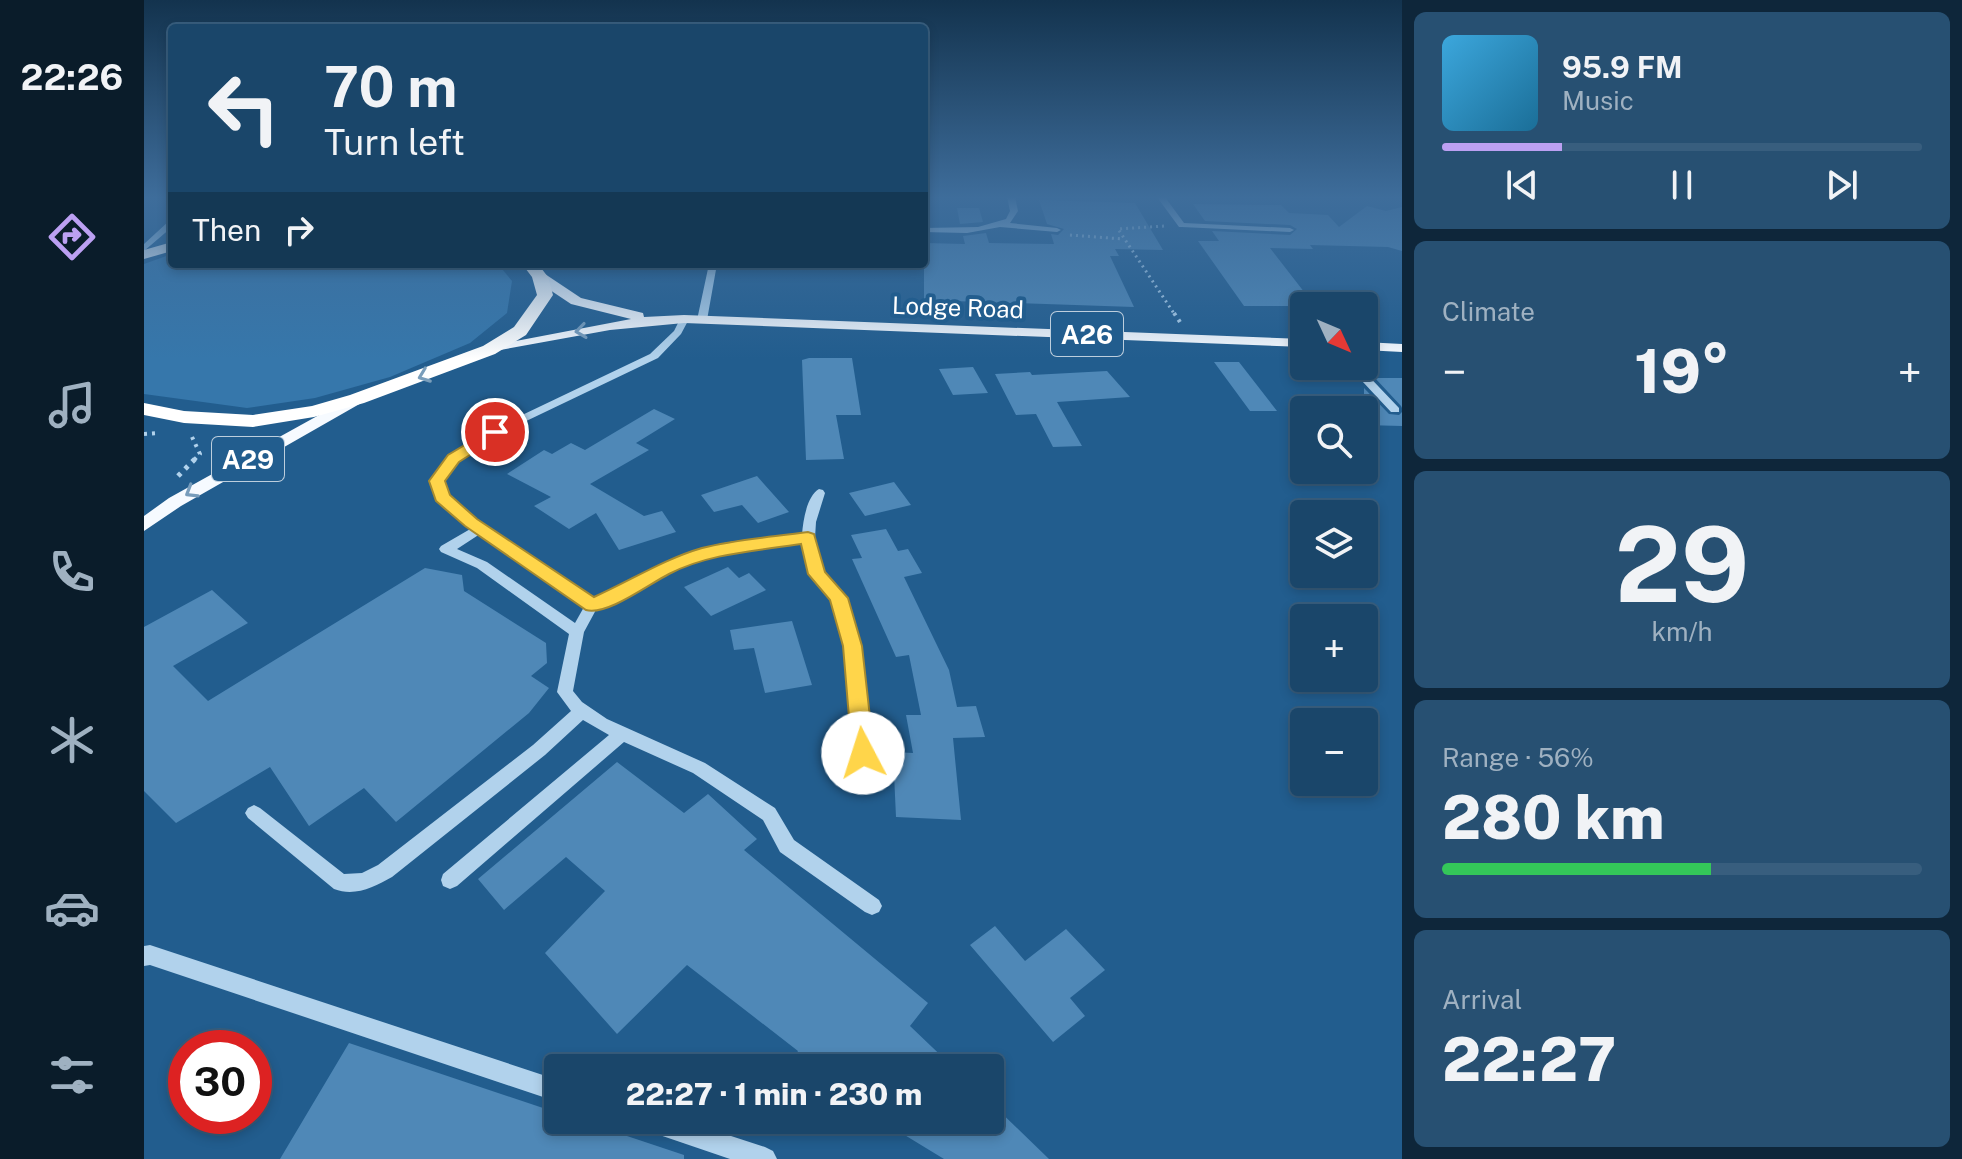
<!DOCTYPE html>
<html lang="en">
<head>
<meta charset="utf-8">
<style>
  :root { --surface:#1a466a; --page:#275072; --text:#f1f3f6; --muted:#9fb1c1; --line:#385e7e; --accent:#bca0f2 }
  body { margin:0; font-family:"Public Sans",sans-serif; background:var(--page); color:var(--text); height:100vh; display:flex; flex-direction:column; font-size:30px; white-space:nowrap }
  * { box-sizing:border-box; margin:0 }
  p { font-size:26px; color:var(--muted) }
  .icon { flex:none; width:44px; height:44px; fill:none; stroke:currentColor; stroke-width:2; stroke-linecap:round; stroke-linejoin:round }
  .map { position:relative; flex:1; overflow:hidden }
  .side { display:flex; flex-direction:column; gap:12px; padding:12px; background:#0e263a; width:560px }
  .side>* { flex:none }
  .banner { position:absolute; left:24px; top:24px; width:760px; height:244px; border-radius:8px; box-shadow:0 4px 12px #0003,0 0 0 2px var(--line); background:#1a466a; color:var(--text); overflow:hidden }
  .needle { width:52px; rotate:134deg }
  .controls { position:absolute; left:1146px; top:292px; display:grid; gap:16px }
  .controls a { display:grid; place-items:center; width:88px; height:88px; border-radius:8px; background:var(--surface); box-shadow:0 4px 12px #0003,0 0 0 2px var(--line); font-size:40px }
  .speed { position:absolute; left:24px; top:1030px; display:flex; gap:16px; font-size:40px; font-weight:700; text-align:center }
  .speed>* { display:grid; place-content:center; width:104px; height:104px; border-radius:50%; background:var(--surface); box-shadow:0 4px 12px #0003,0 0 0 2px var(--line); line-height:1 }
  .speed .limit { border:12px solid #d22; background:#fff; color:#111 }
  .pin { position:absolute; display:grid; place-items:center; width:68px; height:68px; color:#fff; margin:-34px; border:4px solid #fff; border-radius:50%; box-shadow:0 2px 8px #0007 }
  .me { position:absolute; width:88px; margin:-44px; rotate:355deg; stroke-linejoin:round; filter:drop-shadow(0 0 6px #0008) }
  .turn { display:flex; align-items:center; gap:28px; height:168px; padding:0 24px; font-size:36px }
  .turn .icon { width:104px; height:104px; stroke-width:2.5 }
  .turn b { display:block; font-size:56px; line-height:68px }
  .then { display:flex; align-items:center; height:76px; padding:0 24px; background:#0003; gap:16px; font-size:30px }
  .big { font-size:60px; font-weight:800; line-height:1.1 }
  .side .tile { flex:1; display:flex; flex-direction:column; justify-content:center; gap:12px; min-width:0; padding:0 28px; border-radius:12px; background:var(--page) }
  .side .dial { align-items:center; gap:0 }
  .dial b { font-size:104px; line-height:1 }
  .song { display:flex; align-items:center; gap:24px }
  .cover { width:96px; height:96px; border-radius:12px; background:linear-gradient(135deg,hsl(200 70% 55%),hsl(200 70% 35%)) }
  .played { height:8px; border-radius:4px; background:linear-gradient(90deg,var(--accent) 25%,var(--line) 25%) }
  .keys { display:flex; justify-content:space-around; direction:ltr }
  .heat { display:flex; justify-content:space-between; align-items:center; font-size:44px; direction:ltr }
  .charge { height:12px; border-radius:6px; background:linear-gradient(90deg,#34c759 56%,var(--line) 0) }
  .trip { position:absolute; left:400px; top:1054px; width:460px; height:80px; border-radius:8px; background:var(--surface); box-shadow:0 4px 12px #0003,0 0 0 2px var(--line); font-weight:800; line-height:80px; text-align:center }
  main { display:flex; flex:1; min-height:0 }
  .menu { display:flex; flex-direction:column; width:144px; justify-content:space-around; align-items:center; background:#0a1c2a; color:var(--muted) }
  .menu .icon { width:56px; height:56px }
  .menu .active { color:var(--accent) }
  .menu b { font-size:36px; color:var(--text) }
  .map>svg:first-child { display:block }
  .green { fill:#3677ab }
  .building { fill:#4f88b7 }
  .lines { fill:none; stroke-linecap:round; stroke-linejoin:round }
  .path-far2 { stroke:#b1d2ec; stroke-width:3; stroke-dasharray:2 4; stroke-linecap:butt }
  .path-far1 { stroke:#b1d2ec; stroke-width:4; stroke-dasharray:3 5; stroke-linecap:butt }
  .path { stroke:#b1d2ec; stroke-width:5; stroke-dasharray:4 6; stroke-linecap:butt }
  .minor { fill:#b1d2ec; fill-rule:evenodd }
  .major { fill:#f6faff; fill-rule:evenodd }
  .highway { fill:#fff; fill-rule:evenodd }
  .oneway { stroke:#779cbb }
  .oneway2 { stroke:#7a9ebb }
  .route { fill:#ffd54a; stroke:#a68a30; stroke-width:2 }
  .labels { text-anchor:middle; dominant-baseline:central; stroke-width:8; stroke-linejoin:round; paint-order:stroke }
  .far-street-label { font-size:24px; fill:#fff; stroke:#225d8e }
  .shield { fill:#225d8e; stroke:#bdcedd; stroke-width:2 }
  .shield-label { font-size:26px; font-weight:bold; fill:#fff }
</style>
</head>
<body>
<main>
<nav class="menu">
<b>22:26</b>
<svg class="icon active" aria-label="directions" viewBox="0 0 24 24"><path d="M12 3l9 9-9 9-9-9zM9 14v-3h6M13 9l2 2-2 2"/></svg>
<svg class="icon" aria-label="music" viewBox="0 0 24 24"><path d="M9 18V5l10-2v13"/><circle cx="6" cy="18" r="3"/><circle cx="16" cy="16" r="3"/></svg>
<svg class="icon" aria-label="phone" viewBox="0 0 24 24"><path d="M5 4h4l2 5-3 2q2 4 5 5l2-3 5 2v4C11 20 4 13 5 4z"/></svg>
<svg class="icon" aria-label="climate" viewBox="0 0 24 24"><path d="M12 3v18M4 7l16 10M4 17L20 7"/></svg>
<svg class="icon" aria-label="car" viewBox="0 0 24 24"><path d="M5 17H2v-5l4-1 3-4h7l3 4 3 1v5h-3M9 17h6M6 11h13"/><circle cx="7" cy="17" r="2"/><circle cx="17" cy="17" r="2"/></svg>
<svg class="icon" aria-label="filters" viewBox="0 0 24 24"><path d="M4 7h16M4 17h16"/><circle cx="9" cy="7" r="2"/><circle cx="15" cy="17" r="2"/></svg>
</nav>
<div class="map">
<svg width="1258" height="1159" viewBox="0 0 1258 1159">
  <rect width="100%" height="100%" fill="#225d8e"/>
  <path class="green" d="M28,254V264H354L368,281L363,313L326,343L246,377L171,398L103,408L0,394V264Z"/>
  <path class="building" d="M895,200L991,203L1019,250L971,249L975,256H966L990,307L780,300V243L821,244L819,236L842,233L845,243L910,244L907,234L914,235L920,229L903,224Z
    M1049,204L1137,205L1145,213L1184,215L1195,227L1223,206L1242,211L1258,207V251L1244,247L1166,245L1169,249L1126,248L1171,306H1100L1054,241H1075L1068,231L1146,235L1153,229L1146,225L1061,221Z
    M813,208H835L839,222L816,224Z
    M665,358H708L717,415H692L700,459L662,460L658,360Z
    M1070,362H1095L1133,411H1106Z
    M829,367L844,393L809,395L795,369Z
    M963,371L986,397L913,402L938,446L909,447L892,414L872,415L851,374L886,372L888,375Z
    M1231,378H1258V408L1257,406Z
    M1220,388L1245,414L1255,415L1258,412V426L1220,425Z
    M510,409L531,419L492,443L505,450L446,484L500,516L518,511L532,532L475,550L452,513L425,529L390,506L407,497L363,474L400,450L408,454L427,443L441,450Z
    M613,476L645,512L614,523L598,505L570,512L557,495Z
    M750,482L767,505L721,516L705,493Z
    M742,529L754,551L764,549L778,573L760,577L805,670L813,707L832,706L841,737L809,738L817,820L752,817L749,752L769,753L762,715H777L765,655L752,657L708,559L718,558L707,535Z
    M584,567L595,578L605,573L622,590L567,616L540,587Z
    M281,568L318,575L320,591L402,643L403,663L387,676L405,688L385,713L252,822L220,788L165,826L126,767L32,823L0,791V627L68,590L104,623L29,666L64,701Z
    M648,621L668,685L621,693L610,648L590,650L586,630Z
    M473,762L540,813L564,794L613,839L600,850L784,1003L766,1026L810,1068H645L654,1051L543,965L473,1034L401,953L461,891L422,857L360,910L334,879Z
    M851,926L881,961L922,929L961,970L926,998L941,1016L909,1042L826,945Z
    M205,1043L414,1113V1120H435L540,1155V1159H136Z
    M846,1102L905,1159H800L736,1120H846Z"/>
  <g class="lines">
    <path class="path-far2" d="M1020,226L974,229L1031,315
      M926,235L979,239"/>
    <path class="path-far1" d="M1030,313L1036,322
      M0,434L15,433
      M48,437L56,454L49,461"/>
    <path class="path" d="M34,476L51,459"/>
    <path class="minor" d="M22,197H28V202H25Z
      M863,197H871L874,211L866,223L913,228L917,230L913,232L856,227L823,233L780,232V228L834,227L862,219L866,211Z
      M1013,197H1021L1040,223L1146,228L1150,230L1146,232L1038,227H1035Z
      M25,221H28V227L0,251V244Z
      M565,264H573L563,320L558,323L553,320Z
      M537,317L545,319L537,334L514,358L355,434L313,462L299,481L304,496L315,507L449,598L529,559L557,550L658,535C659,520 663,496 675,489L679,490L681,493L672,522L671,538L680,573L701,598L716,646L727,753L725,758L719,760L713,758L711,753L700,646L687,600L666,574L659,543L563,557L539,565L453,608L440,632L429,691L438,702L463,719L561,763L631,808L650,840L735,900L738,906L735,912L728,915L721,912L636,852L619,820L549,773L480,742L313,886L306,889L299,886L297,880L299,874L465,735L439,720L401,755L248,877C230,887 211,897 190,889L104,818L101,813L104,808L110,805L116,808L200,874L218,873L234,865L389,745L427,711L413,692L425,634L333,568L297,552L295,549L297,546L328,528C308,515 294,504 287,481L305,456L347,430L506,354L530,331ZM336,534L440,607L431,623L343,562L313,549Z
      M1204,366H1215L1255,408V412H1247Z
      M6,945L414,1080V1102L6,965L0,966V946Z
      M492,1120H538L621,1147L629,1151L633,1159H586L495,1128Z"/>
    <path class="major" d="M391,274H401L437,298L499,313L500,317L540,315L1160,339V347L540,323L466,330L340,353V347L345,346L487,319L427,304L391,280Z
      M1220,342L1258,344V352L1220,350Z
      M213,394L219,396V402L37,506L0,531V516L25,498Z"/>
    <path class="highway" d="M28,242V251L0,259V250Z
      M378,264H394L404,277L409,295L382,335L351,354L220,403L170,417L109,427L40,423L0,415V403L40,411L109,415L168,406L206,395L339,346L370,327L393,295L388,277Z"/>
  </g>
  <defs><path id="oneway-chevron" d="M-2-3.5L2.5 0L-2 3.5" fill="none" stroke-width="1.6" stroke-linecap="round" stroke-linejoin="round" transform="scale(2)"/></defs>
  <g class="oneway">
    <use href="#oneway-chevron" transform="translate(437 331) rotate(172)"/>
    <use href="#oneway-chevron" transform="translate(47 492) rotate(149)"/>
  </g>
  <use class="oneway2" href="#oneway-chevron" transform="translate(280 376) rotate(159)"/>
  <linearGradient id="sky" x2="0" y2="1"><stop stop-color="#13334e"/><stop offset="0.55" stop-color="#3e6d9b"/><stop offset="1" stop-color="#3e6d9b" stop-opacity="0"/></linearGradient>
  <rect width="1258" height="359" fill="url(#sky)"/>
  <path class="route" d="M351,427L357,429V435L315,462L301,481L306,495L333,519L450,597C486,581 520,559 558,548C592,539 629,537 664,532L670,534L681,572L704,598L718,646L730,753L727,759L719,762L712,759L708,753L699,646L686,600L664,574L657,544C613,551 565,553 525,574C505,584 463,616 442,610L321,526L292,501L285,481L304,455Z"/>
  <g class="labels">
    <g class="far-street-label">
      <text transform="translate(814 307) rotate(2)">Lodge Road</text>
    </g>
    <g class="shield">
      <rect x="907" y="312" width="72" height="44" rx="6"/>
      <rect x="68" y="437" width="72" height="44" rx="6"/>
    </g>
    <g class="shield-label">
      <text x="943" y="334">A26</text>
      <text x="104" y="459">A29</text>
    </g>
  </g>
</svg>
<div class="controls">
<a><svg class="needle" viewBox="-14 -14 28 28"><path d="M0-13l5 13h-10z" fill="#e53935"/><path d="M0 13l5-13h-10z" fill="#9fb1c1"/></svg></a>
<a><svg class="icon" aria-label="search" viewBox="0 0 24 24"><circle cx="10" cy="10" r="6"/><path d="M15 15l6 6"/></svg></a>
<a><svg class="icon" aria-label="layers" viewBox="0 0 24 24"><path d="M12 4l9 5-9 5-9-5zM3 14l9 5 9-5"/></svg></a>
<a>+</a>
<a>−</a>
</div>
<div class="speed"><div class="limit">30</div></div>
<div class="pin" style="left:351px;top:432px;background:#d93025"><svg class="icon" aria-label="arrive" viewBox="0 0 24 24"><path d="M6 21V4h12l-3 4 3 4H6"/></svg></div>
<svg class="me" style="left:719px;top:753px" viewBox="-20 -20 40 40"><circle r="19" fill="#fff"/><path d="M0-13L10 11 0 6-10 11z" fill="#ffd54a"/></svg>
<div class="trip">22:27 · 1 min · 230 m</div>
<div class="banner">
<div class="turn"><svg class="icon" aria-label="left" viewBox="0 0 24 24"><path d="M17 20v-9H6M10 6l-5 5 5 5"/></svg><div><b>70 m</b>Turn left</div></div>
<div class="then">Then<svg class="icon" aria-label="right" viewBox="0 0 24 24"><path d="M7 20v-9h11M14 6l5 5-5 5"/></svg></div>
</div>
</div>
<section class="side">
<div class="tile">
<div class="song"><i class="cover"></i><div><b>95.9 FM</b><p>Music</p></div></div>
<div class="played"></div>
<div class="keys"><svg class="icon" aria-label="previous" viewBox="0 0 24 24"><path d="M18 5L8 12l10 7zM5 5v14"/></svg><svg class="icon" aria-label="pause" viewBox="0 0 24 24"><path d="M8 5v14M16 5v14"/></svg><svg class="icon" aria-label="next" viewBox="0 0 24 24"><path d="M6 5l10 7-10 7zM19 5v14"/></svg></div>
</div>
<div class="tile"><p>Climate</p>
<div class="heat"><a>−</a><b class="big">19°</b><a>+</a></div>
</div>
<div class="tile dial"><b>29</b><p>km/h</p></div>
<div class="tile"><p>Range · 56%</p><b class="big">280 km</b><div class="charge"></div></div>
<div class="tile"><p>Arrival</p><b class="big">22:27</b></div>
</section>
</main>
</body>
</html>
